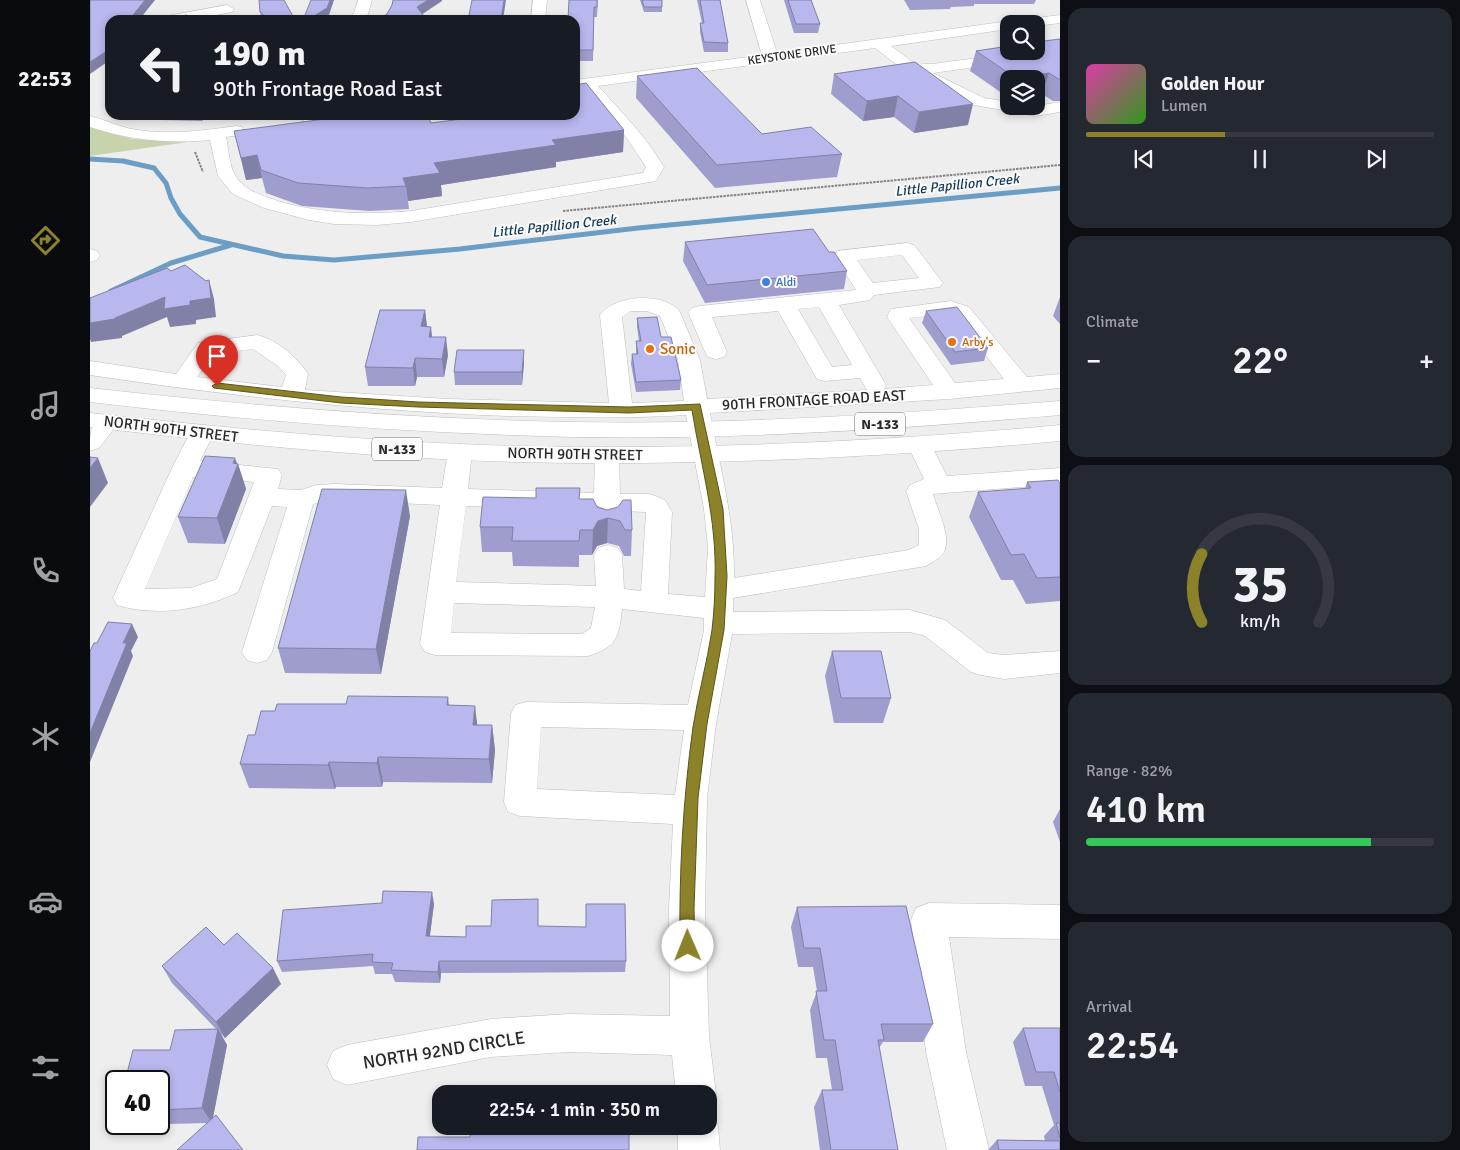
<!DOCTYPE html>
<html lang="en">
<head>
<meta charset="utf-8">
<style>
  :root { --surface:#171b24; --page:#242831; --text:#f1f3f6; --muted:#9ea1a6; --line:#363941; --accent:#8c8229 }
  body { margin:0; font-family:Signika,sans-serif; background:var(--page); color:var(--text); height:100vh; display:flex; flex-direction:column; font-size:19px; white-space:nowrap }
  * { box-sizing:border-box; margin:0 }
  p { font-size:16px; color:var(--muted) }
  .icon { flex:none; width:28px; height:28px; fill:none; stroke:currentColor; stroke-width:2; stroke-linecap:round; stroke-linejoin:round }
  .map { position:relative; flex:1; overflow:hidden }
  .sheet { display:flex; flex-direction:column; gap:8px; padding:8px; background:#0d0f14; width:400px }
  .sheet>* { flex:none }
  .banner { position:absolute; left:15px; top:15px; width:475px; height:105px; border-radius:15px; box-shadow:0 2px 8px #0003; background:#171b24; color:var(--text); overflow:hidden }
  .controls { position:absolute; left:910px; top:15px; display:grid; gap:10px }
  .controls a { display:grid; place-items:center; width:45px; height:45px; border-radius:10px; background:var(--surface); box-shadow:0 2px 8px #0003; font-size:25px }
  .speed { position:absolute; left:15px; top:1070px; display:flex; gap:10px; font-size:25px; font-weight:700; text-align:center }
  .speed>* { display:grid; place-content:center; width:65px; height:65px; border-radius:50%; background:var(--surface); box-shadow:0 2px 8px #0003; line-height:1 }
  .speed .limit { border:2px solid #111; border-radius:8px; background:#fff; color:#111 }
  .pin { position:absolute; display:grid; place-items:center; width:42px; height:42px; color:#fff; margin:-51px -21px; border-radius:50% 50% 50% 0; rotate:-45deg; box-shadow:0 0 5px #0007 }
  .pin .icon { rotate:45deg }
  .me { position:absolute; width:55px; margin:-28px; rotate:359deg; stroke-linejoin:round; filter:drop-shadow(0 0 4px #0008) }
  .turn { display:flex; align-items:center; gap:18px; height:105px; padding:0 25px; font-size:22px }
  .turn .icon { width:65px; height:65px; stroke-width:2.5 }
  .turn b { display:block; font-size:35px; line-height:42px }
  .big { font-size:38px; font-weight:600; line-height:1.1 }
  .sheet .widget { flex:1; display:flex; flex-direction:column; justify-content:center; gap:8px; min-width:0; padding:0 18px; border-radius:15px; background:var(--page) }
  .sheet .dial { align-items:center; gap:0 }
  .dial svg { height:130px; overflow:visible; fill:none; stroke:var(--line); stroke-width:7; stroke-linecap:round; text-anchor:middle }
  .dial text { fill:var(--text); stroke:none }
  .song { display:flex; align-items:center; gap:15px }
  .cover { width:60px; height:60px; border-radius:8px; background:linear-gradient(135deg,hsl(320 70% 55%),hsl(110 70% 35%)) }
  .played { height:5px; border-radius:2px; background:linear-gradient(90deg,var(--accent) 40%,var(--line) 40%) }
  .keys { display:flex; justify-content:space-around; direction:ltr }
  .heat { display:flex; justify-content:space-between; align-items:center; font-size:28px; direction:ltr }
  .charge { height:8px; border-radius:4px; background:linear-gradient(90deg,#34c759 82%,var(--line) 0) }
  .trip { position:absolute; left:342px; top:1085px; width:285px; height:50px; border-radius:15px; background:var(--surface); box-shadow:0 2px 8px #0003; font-weight:600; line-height:50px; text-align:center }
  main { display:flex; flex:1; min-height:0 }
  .dock { display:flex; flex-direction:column; width:90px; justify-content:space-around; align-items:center; background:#090b0e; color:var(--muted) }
  .dock .icon { width:35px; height:35px }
  .dock .on { color:var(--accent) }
  .dock b { font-size:22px; color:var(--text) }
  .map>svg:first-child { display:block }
  .green { fill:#c7d3ad }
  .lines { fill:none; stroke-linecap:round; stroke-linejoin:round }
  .stream { stroke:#6c9dc4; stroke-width:5 }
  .minor-casing { stroke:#bebebf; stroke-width:1 }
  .major-casing { stroke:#bebebf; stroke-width:1 }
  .path { stroke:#848484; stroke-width:2; stroke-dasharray:2.5 1; stroke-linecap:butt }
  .minor { fill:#fff; fill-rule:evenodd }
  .major { fill:#fff; fill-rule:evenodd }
  .wall { fill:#9e9dcd }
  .shaded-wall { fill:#8180a7 }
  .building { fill:#b8b7ee; stroke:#8180a7 }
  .route { fill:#8c8229; stroke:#5b541b }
  .shop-dot { fill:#3f7fe0; stroke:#fbfbfc; stroke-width:2 }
  .food-dot { fill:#e8710a; stroke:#fbfbfc; stroke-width:2 }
  .labels { text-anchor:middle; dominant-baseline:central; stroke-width:4; stroke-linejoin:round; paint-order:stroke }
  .far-street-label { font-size:12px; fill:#282828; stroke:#fbfbfc }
  .far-shop-label { font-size:12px; fill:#366cbe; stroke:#fbfbfc; text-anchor:start }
  .far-food-label { font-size:12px; fill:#c56008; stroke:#fbfbfc; text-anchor:start }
  .far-water-label { font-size:14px; font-style:italic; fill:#143b56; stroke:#fbfbfc }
  .shield { fill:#fbfbfc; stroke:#676768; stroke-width:1 }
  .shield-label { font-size:14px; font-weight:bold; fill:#282828 }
  .food-label { font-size:15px; fill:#c56008; stroke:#fbfbfc; text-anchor:start }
  .street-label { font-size:15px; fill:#282828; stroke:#fbfbfc }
  .near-street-label { font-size:18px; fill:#282828; stroke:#fbfbfc }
</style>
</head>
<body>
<main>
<nav class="dock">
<b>22:53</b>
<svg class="icon on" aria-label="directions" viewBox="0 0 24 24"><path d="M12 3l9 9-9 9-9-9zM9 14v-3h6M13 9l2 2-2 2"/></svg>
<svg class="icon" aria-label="music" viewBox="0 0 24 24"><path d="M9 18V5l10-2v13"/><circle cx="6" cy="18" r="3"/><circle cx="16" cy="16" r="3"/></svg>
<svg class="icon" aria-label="phone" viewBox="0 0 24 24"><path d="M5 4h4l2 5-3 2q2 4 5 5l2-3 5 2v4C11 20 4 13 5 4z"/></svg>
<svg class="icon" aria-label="climate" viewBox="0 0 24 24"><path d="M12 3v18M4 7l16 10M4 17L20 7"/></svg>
<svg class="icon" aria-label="car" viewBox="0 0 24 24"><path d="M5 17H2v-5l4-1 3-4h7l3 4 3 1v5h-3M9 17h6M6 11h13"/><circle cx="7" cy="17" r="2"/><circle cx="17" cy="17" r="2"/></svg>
<svg class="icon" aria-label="filters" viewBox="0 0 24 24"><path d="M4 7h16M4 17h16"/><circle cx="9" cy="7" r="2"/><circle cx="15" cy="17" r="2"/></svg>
</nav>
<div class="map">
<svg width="970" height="1150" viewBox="0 0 970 1150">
  <rect width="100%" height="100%" fill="#eeeeef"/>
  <path class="green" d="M0,127L43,139L98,142L0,156Z"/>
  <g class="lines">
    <path class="stream" d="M0,159L33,161L64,168L76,183L81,198L90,214L110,237L193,256L244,260L370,249L548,228L970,188
      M21,291L81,263L141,245"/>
    <defs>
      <path id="minor" d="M268,0H282L278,14L273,20H259L264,13Z
        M443,0H457L455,20H441Z
        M656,0H670L687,53L919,21L925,23L931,20L970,15V23L946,26V24H919V29L801,46L824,63L842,64L970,47V55L843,73L894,98L919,102V106H946L970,102V112L946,116L884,105L815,71L785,48L508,86C532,112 556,137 574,167L566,181L321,222L287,225L244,224L219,220L174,208L143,194L128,176L120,140C78,144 40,140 0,127V116C13,119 25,125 37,128C73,136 110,131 146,126L152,127L154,131L152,135L136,137C139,151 139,167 147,178C157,192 176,197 191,202C235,214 276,215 321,211L553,173L556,167L536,137L493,89L485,90V80L673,55L670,49Z
        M137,5L144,9L142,12L100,20H70L72,17L77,16Z
        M210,115H226L231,122L229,126H217Z
        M817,243L824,245L850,279L853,283L850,287L784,295L780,300L749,305L796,385L794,389L843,385L797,317L801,309L861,301L879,307L937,377L970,374V388L859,399L620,413C630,468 645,521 644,578L819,550L829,545V529L816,491L820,485L834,479L818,446L821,441L830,438L839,441L857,476L970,468V484L843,494C847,509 864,541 852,555C848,559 841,563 836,566L643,598V612L820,610L855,620L898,653L914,655L970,651V673L914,679L891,675L881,672L835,636L820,632L642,634L626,724L617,798L615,909L619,1036L626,1094L620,1108L619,1109V1094H586L582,1055L478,1052L401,1057L257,1085L243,1079L237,1065L243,1051L257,1045L401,1019L478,1014L580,1016L579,909L583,824L430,816L418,812L414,802L421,714L425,705L436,702L598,705L614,630V618L532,609C529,637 527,647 498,656L345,655L335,652L330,644L350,505L245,500L223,504L182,652L177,660L167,663L157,660L152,652L197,507L182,506L148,592C112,610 66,617 27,605L23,598L82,468L100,433L103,428L112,425L121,428L124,433L110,461L188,469L192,475L188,489L211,490L227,485L245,484L352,488L358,452L361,446L370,444L379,446L382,452L378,489L504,493L505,455L508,449L517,447L526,449L529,455L530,494H559L568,497L575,500L582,512L578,594L615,597L618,548L614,509L596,415C537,419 478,417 418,416C278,411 139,396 0,375V361L86,374L108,343L167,335C187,340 207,357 218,374L215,390L358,399L519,403L510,315C525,294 576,292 590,312L610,360L617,399L777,390L770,378L735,381L727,379L688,311L622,317L637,352L634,357L626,359L618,357L615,352L598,312L602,308L609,306L766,290L744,255L747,251ZM812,255L829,278L783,283L767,260ZM729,307L762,365L742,367L708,309ZM541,311H557L570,316L588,360L594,401L542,403L532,317ZM859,314L865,315L914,379L865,383L819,318ZM163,349L188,366L196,375L192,387L107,377L123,354ZM103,477L164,482L127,579L101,588L55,589ZM376,506L504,510V521L508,527L517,530L526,527L530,521V511L556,512L551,591L534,589L532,555L528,548L518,545L508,548L504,555L506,586L366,582ZM364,603L505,607L501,628L492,634L361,633ZM451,727L594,730L585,795L447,789Z
        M0,249L7,251L10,255L7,260L0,262Z
        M17,415L25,417L29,422L9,448L0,451C0,433 0,420 17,415Z
        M839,903L970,905V939L859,937L876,1052L899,1150H857L836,1052L821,920L826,908Z
        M619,1110L622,1112L628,1126L630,1150H588V1126H619Z"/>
      <path id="major" d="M0,388C161,406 321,419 482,422C645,425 808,414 970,401V415C808,429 645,440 482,437C321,433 160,421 0,402Z
        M0,413C162,431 324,446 487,447C649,448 809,440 970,425V441C809,456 649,464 487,463C324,462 162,446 0,427Z"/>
    </defs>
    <use href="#minor" class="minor-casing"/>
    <use href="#major" class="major-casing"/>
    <path class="path" d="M105,152L113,172
      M473,211L970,165"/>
    <use href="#minor" class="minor"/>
    <use href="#major" class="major"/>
  </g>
  <path class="wall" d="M508,0L507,17H504L503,61H485V20Z
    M550,0H572V12H554Z
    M607,0H630L638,43V52H614L610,32V23H612Z
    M694,0H721L730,24L728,33H704Z
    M814,0H946L944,4H884V6L861,7L860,9L820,10Z
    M170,12L205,20H172Z
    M970,39V101H963L952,94L946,95V79H919V98L880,71L886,51Z
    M825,62L878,125L824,133L804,117L773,121L741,94L744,74Z
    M547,76L672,134L752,154L747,177L625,188L546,98Z
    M53,115H116L112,121L72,120Z
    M341,123L534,130L533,152L466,162V167L351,185L352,196L318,201L319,209L280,211L212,206L176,193L172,178L156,180L144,131Z
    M595,242L739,252L757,271L754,289L615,303L593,261Z
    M970,297V324L963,316Z
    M335,310L337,326L342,337L358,355L354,377H327L325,386H278L275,367Z
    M836,311L898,348L894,361L861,365L832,323Z
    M547,318L571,337L591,380L590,390L546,392L541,364L542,354H546V341H549L547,327Z
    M434,363L432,385H365L364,372Z
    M147,464H148L156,489L135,544L98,543L88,517Z
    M937,482L970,484V601L936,604L923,580H911L879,517L888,492L935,489Z
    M490,499L517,510L542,530L541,556H534L529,546L517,543L507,546L502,555H489V567L423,566L422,552H392L390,527Z
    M320,516L291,674L195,673L188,648Z
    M742,651L801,698L793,723H744L735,676Z
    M358,697L359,705L387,725H402L405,750L402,783L293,782L292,787H246L245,789L159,788L150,764L165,735L185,711L256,704Z
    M970,809V842L963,822Z
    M448,899V926L536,961L535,972L351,973L350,983L305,982L302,974H285L283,966L192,972L187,961L344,904L340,936L376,937L401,926Z
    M707,907L843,1024L833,1042H793L789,1048L808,1150H730L724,1107L732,1090H742L737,1058H726L720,1010L727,991L723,967H708L701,927Z
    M134,945L191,984L135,1038L131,1034L137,1045L123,1117L118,1123L40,1125L39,1124H69V1081L80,1050L126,1029L82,983L72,966Z
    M933,1028H970V1150H898L907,1140L955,1141L954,1136L964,1125L952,1086H935L923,1042Z"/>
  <path class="shaded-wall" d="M55,0H65L49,20H39Z
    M240,0H244L239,15L231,20H218Z
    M338,0H352V1L328,17L327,7Z
    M414,0H416L413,20H411Z
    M20,49V60L0,74V62Z
    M959,73L952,94L946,95V79H926V78Z
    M808,96L804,117L773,121L777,101Z
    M883,104L878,125L824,133L829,112Z
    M111,115H116L112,121Z
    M534,130L533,152L466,162V167L351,185L352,196L318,201L316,186L313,178L344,163L462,140Z
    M167,155L172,178L156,180L151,158Z
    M119,280L124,299L126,317L106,320V324L80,327L77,317L32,336V338L1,342L0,339V323L25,318L75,297L100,301Z
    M335,310L337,328L331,326Z
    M341,327L343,345L339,337Z
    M356,337L358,355L354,377L352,359Z
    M434,350V363L432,385V372Z
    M325,358L327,377L325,386L323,368Z
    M8,458L18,483L0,507V468Z
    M145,458L148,466V464L156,489L135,544L127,518Z
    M316,490L320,516L291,674L286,649Z
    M518,518L517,543L507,546L502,555L503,530L508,521Z
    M42,624L48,637L41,651L43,656L0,762V733L33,643Z
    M385,706L388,731L383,725Z
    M402,725L405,750L402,783L399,759Z
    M288,757L293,782L292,787L287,763Z
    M239,762L246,787L245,789L238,765Z
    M342,892L344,904L338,948L336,936Z
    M349,961L351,973L350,983L348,972Z
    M183,968L191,984L135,1038L126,1022Z
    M128,1029L137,1045L122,1123L112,1108Z"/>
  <path class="building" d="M0,0H55L39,20H20V49L0,62Z
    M169,0H194L205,20H179L170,12Z
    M221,0H240L237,8L218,20H213Z
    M303,0H338L327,7L337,20H287L297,14L302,5Z
    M382,0H414L411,20H378Z
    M479,0H507V7H504L503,50H485V20H478Z
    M552,0H572V7H554Z
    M610,0H630L638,43L614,42L610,23H614Z
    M698,0H721L730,24H706Z
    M97,15L100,20H65Z
    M970,39V80L959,73L926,78L886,51L919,46V51H946V42Z
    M825,62L883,104L829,112L808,96L777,101L744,74Z
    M607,68L672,134L721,127L752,154L627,165L547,76Z
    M496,83L534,130L462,140L466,145L344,163L350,173L313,178L316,186L277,188L208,183L171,170L167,155L151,158L144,131L265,115H337L341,123L403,115H485V85Z
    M723,229L739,252H744L757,271L617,285L595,242Z
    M95,265L116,281L119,280L121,298L100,301V305L74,309L75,297L25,318V319L0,323V298L77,268L81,271Z
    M867,307L898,348L865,352L836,311Z
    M290,310H335L331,326L341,327L339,337H356L352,359L325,358L323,368L275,367Z
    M567,317L571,337H581L591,380L546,382L542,354H548L546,341H551L547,318Z
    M367,350H434L432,372H364Z
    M115,456L145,458L143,463L148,464L127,518L88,517Z
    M0,457L8,458L0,468Z
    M968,480L970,484V577L947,578L934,554L921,555L888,492L941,488L937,482Z
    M446,488H490L489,499H503L507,507L517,510L528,507L533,500H541L542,530H535L530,521L518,518L508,521L503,530H490L489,541H422L423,527H390L393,497L446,498Z
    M232,489L316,490L286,649L188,648Z
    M18,622L42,624L33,643H37L0,733V651L4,643H7Z
    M742,651H791L801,698H751Z
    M258,696L358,697L357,705L385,706L383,725H402L399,759L288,757L287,763L239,762L238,765L150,764L158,735H165L171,711H185L187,704H256Z
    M293,891L342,892L336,936L376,937V926H401L402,900L448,899V926L496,927V904H535L536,961H349L348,972L301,970L303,963L282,962L283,954L187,961L193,910L292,903Z
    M816,906L843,1024H791L794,1040H788L808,1150H741L732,1090H753L745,1040H734L726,991H737L730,948H714L707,907Z
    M116,927L134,945L147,933L183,968L126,1022L72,966Z
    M933,1028H970V1092L964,1072H946Z
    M128,1029L112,1108L69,1110V1081H35L43,1050H80L85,1030Z
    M126,1115L153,1150H87Z
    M966,1123H970V1138Z
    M381,1126H539V1150H327L328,1137H380Z
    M907,1140L970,1141V1150H909Z"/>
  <path class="route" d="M127,383L251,397L328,402L539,407L610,404L633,509L637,576L634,630L617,724L608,798L604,909L605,946L603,951L598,953L592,951L590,946C589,872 593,800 603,727C608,695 617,663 622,630C624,613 625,595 625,578C627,520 611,466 602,410L539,413L328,407L251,403L124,388L122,386Z"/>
  <circle class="shop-dot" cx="676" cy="282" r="5"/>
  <g class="food-dot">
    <circle cx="862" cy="342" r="5"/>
    <circle cx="560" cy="349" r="5"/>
  </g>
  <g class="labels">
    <g class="far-street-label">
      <text transform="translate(702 55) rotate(-8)">KEYSTONE DRIVE</text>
    </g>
    <g class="far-shop-label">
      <text x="686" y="282">Aldi</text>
    </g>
    <g class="far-food-label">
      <text x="872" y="342">Arby's</text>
    </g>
    <g class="far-water-label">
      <text transform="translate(867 185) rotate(-6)">Little Papillion Creek</text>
      <text transform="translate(464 226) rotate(-6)">Little Papillion Creek</text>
    </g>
    <g class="shield">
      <rect x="765" y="412.5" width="50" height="23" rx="4"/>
      <rect x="282" y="437.5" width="50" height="23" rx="4"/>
    </g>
    <g class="shield-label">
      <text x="790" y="424">N-133</text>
      <text x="307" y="449">N-133</text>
    </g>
    <g class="food-label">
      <text x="570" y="349">Sonic</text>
    </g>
    <g class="street-label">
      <text transform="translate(724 400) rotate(-3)">90TH FRONTAGE ROAD EAST</text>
      <text transform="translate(81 429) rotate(7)">NORTH 90TH STREET</text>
      <text transform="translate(485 454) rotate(1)">NORTH 90TH STREET</text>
    </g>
    <g class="near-street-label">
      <text transform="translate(354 1050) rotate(-9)">NORTH 92ND CIRCLE</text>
    </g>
  </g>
</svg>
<div class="controls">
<a><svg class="icon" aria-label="search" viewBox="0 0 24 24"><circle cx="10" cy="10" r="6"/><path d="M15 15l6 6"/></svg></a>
<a><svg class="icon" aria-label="layers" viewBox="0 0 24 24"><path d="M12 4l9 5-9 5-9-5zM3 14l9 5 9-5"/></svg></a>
</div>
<div class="speed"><div class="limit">40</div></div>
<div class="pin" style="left:127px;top:386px;background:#d93025"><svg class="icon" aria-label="arrive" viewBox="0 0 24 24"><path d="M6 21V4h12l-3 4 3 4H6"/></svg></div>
<svg class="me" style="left:598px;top:946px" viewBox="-20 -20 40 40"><circle r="19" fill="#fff"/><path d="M0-13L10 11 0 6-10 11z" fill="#8c8229"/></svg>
<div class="trip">22:54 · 1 min · 350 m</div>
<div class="banner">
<div class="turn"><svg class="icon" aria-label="left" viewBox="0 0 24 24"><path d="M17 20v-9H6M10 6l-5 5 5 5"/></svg><div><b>190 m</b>90th Frontage Road East</div></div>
</div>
</div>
<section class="sheet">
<div class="widget">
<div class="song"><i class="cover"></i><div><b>Golden Hour</b><p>Lumen</p></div></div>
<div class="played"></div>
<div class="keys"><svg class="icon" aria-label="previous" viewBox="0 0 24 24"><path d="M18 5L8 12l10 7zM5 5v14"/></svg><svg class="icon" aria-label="pause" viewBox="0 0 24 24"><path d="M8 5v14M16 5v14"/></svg><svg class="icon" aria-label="next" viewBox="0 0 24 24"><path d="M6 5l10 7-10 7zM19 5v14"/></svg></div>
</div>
<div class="widget"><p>Climate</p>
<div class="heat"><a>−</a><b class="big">22°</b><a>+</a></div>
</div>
<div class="widget dial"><svg viewBox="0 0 100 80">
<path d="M14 69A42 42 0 1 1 86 69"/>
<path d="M14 69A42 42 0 0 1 14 27" stroke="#8c8229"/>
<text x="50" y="56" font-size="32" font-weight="700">35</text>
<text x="50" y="72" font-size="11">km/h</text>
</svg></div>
<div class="widget"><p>Range · 82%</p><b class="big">410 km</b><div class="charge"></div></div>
<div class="widget"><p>Arrival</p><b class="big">22:54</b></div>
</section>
</main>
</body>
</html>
